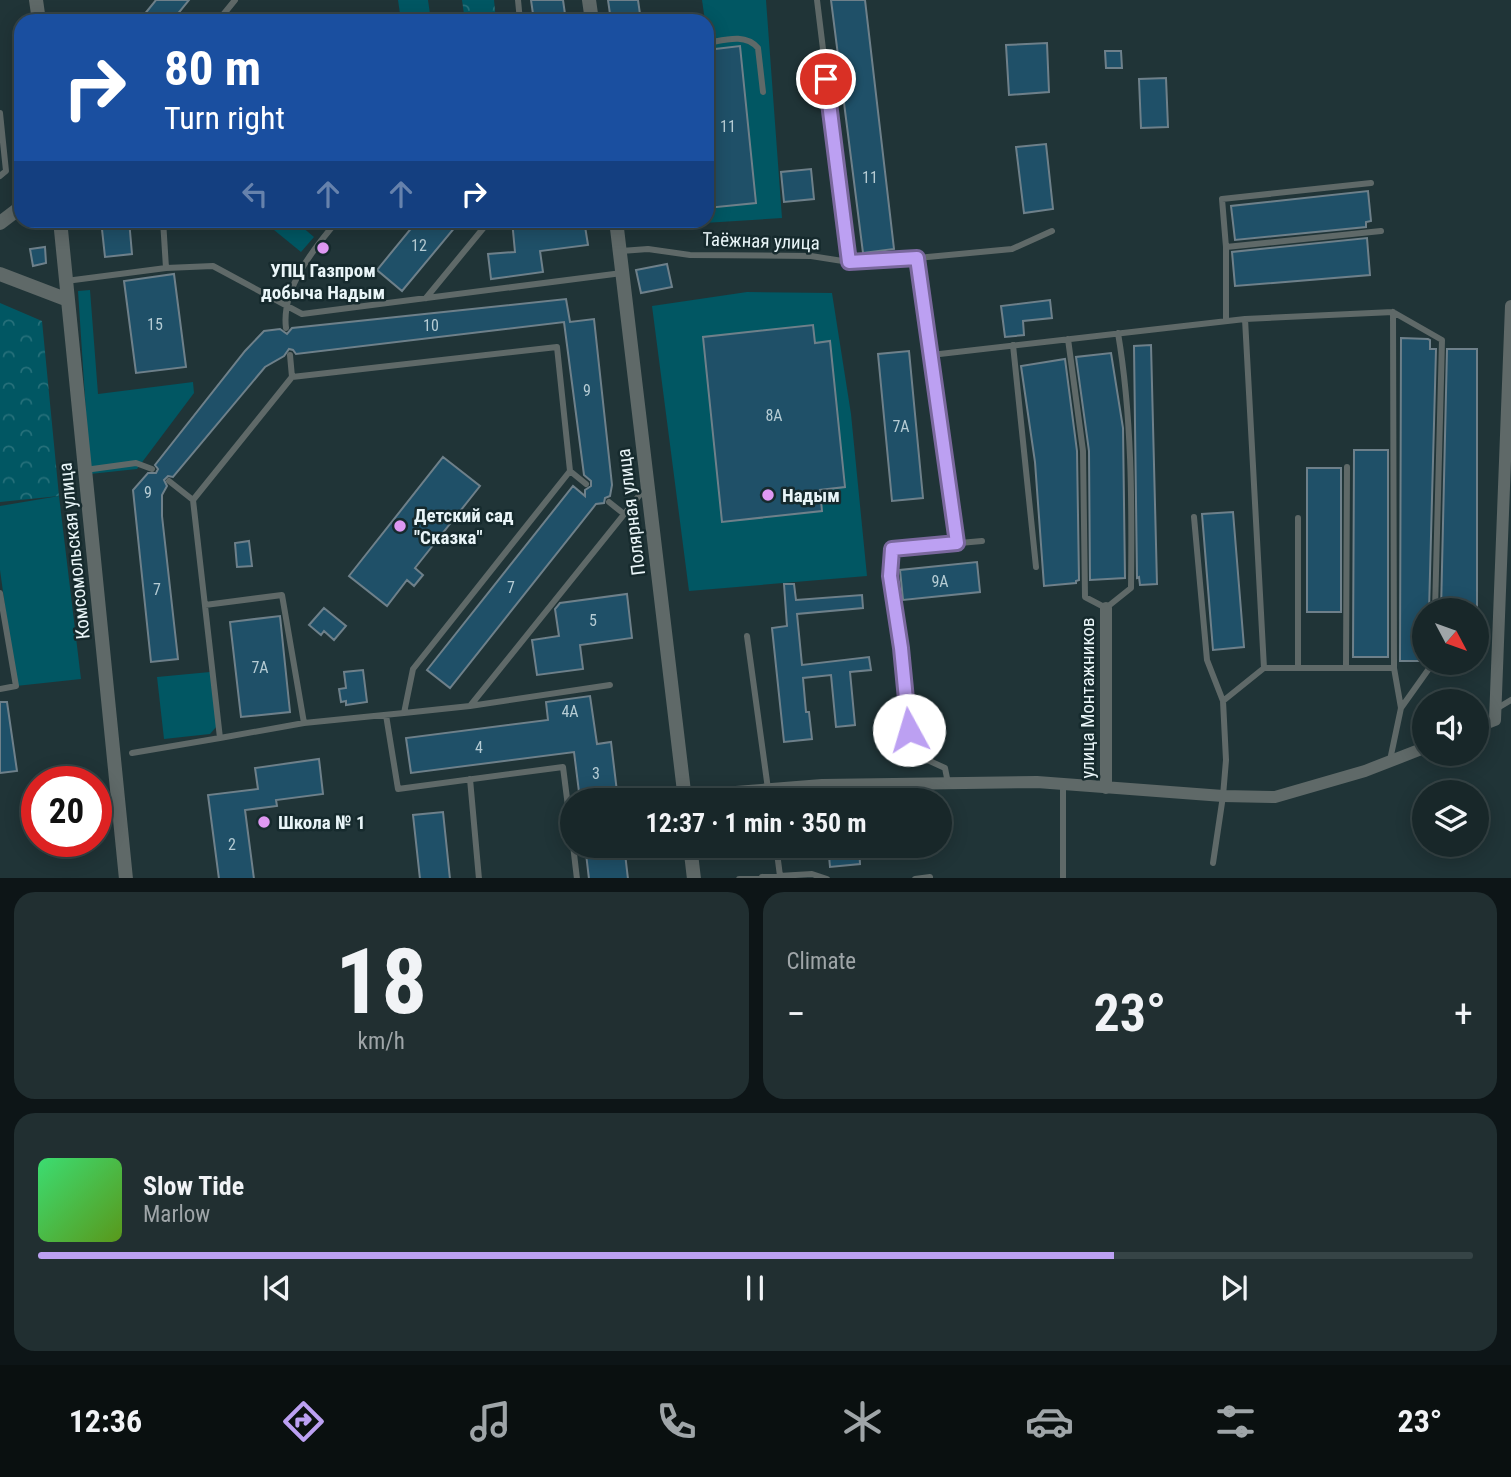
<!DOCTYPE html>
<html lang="en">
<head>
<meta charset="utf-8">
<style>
  :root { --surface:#182729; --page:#212f31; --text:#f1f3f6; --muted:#9fa5a8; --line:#364446; --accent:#bca0f2 }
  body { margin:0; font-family:"Roboto Condensed",sans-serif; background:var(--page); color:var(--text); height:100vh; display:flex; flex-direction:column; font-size:26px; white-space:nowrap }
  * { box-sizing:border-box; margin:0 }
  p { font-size:23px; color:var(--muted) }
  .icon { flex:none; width:38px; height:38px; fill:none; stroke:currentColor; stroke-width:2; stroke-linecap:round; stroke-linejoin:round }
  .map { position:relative; height:878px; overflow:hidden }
  .details { display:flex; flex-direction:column; gap:14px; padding:14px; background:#0d1517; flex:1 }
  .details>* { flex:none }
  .guide { position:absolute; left:14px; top:14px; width:700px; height:214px; border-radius:21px; box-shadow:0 4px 18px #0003,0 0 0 2px var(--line); background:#1a4fa0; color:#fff; overflow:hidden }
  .needle { width:46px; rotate:131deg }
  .buttons { position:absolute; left:1412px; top:598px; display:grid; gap:14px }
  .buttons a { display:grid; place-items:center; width:77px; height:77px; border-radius:50%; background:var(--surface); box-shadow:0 4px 18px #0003,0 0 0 2px var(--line); font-size:35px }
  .speed { position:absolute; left:21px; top:766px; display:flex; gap:14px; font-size:35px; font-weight:700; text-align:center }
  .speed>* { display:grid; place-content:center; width:91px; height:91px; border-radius:50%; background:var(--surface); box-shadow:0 4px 18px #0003,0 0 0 2px var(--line); line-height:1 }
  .speed .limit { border:10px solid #d22; background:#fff; color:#111 }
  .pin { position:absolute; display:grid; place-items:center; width:60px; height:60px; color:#fff; margin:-30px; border:4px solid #fff; border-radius:50%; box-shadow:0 2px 7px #0007 }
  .me { position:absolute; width:77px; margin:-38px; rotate:354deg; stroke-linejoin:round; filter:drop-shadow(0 0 5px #0008) }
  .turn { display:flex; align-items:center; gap:24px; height:147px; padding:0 35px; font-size:32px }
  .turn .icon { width:91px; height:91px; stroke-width:2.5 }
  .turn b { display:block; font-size:49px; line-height:60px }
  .lanes { display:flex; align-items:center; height:66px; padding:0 35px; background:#0003; justify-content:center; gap:35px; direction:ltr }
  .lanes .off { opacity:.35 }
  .big { font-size:52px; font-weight:700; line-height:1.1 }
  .details .card { flex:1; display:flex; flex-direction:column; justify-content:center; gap:10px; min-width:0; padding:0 24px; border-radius:21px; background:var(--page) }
  .details .dial { align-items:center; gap:0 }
  .dial b { font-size:91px; line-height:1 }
  .song { display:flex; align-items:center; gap:21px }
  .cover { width:84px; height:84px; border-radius:10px; background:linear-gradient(135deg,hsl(140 70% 55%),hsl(90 70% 35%)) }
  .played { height:7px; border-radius:4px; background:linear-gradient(90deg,var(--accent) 75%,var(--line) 75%) }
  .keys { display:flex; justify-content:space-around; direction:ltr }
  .heat { display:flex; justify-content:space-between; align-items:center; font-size:38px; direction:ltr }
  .details .tiles { flex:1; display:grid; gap:14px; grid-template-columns:1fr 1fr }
  .card:last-child { grid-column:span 2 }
  .trip { position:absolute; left:560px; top:788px; width:392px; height:70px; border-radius:35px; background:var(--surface); box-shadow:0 4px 18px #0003,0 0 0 2px var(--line); font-weight:700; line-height:70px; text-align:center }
  .menu { display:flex; height:112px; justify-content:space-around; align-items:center; background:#0a1010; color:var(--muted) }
  .menu .icon { width:49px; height:49px }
  .menu .on { color:var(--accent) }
  .menu b { font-size:32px; color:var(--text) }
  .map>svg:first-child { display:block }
  .grass { fill:#015763 }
  .forest { fill:url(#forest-crowns) }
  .building { fill:#1f5068; stroke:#6e808a; stroke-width:2 }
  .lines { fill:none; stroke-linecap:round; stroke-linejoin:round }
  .service { stroke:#5f6968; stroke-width:6 }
  .minor { stroke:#5f6968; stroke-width:12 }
  .tertiary { stroke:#5f6968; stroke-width:14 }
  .route-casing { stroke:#7a689d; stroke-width:18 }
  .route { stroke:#bca0f2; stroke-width:12 }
  .poi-dot { fill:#de98f2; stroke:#162a2d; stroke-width:2.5 }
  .labels { text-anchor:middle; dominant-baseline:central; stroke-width:5; stroke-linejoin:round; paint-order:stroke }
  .number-label { font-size:16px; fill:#b6ccd4 }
  .street-label { font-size:19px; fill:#e9f5f8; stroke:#162a2d }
  .poi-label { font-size:19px; font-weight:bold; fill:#e9f5f8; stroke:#162a2d; text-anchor:start }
</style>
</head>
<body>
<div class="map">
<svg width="1511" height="879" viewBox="0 0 1511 879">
  <defs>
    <pattern id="forest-crowns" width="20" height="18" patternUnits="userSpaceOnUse" patternTransform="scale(1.75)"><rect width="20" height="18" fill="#015763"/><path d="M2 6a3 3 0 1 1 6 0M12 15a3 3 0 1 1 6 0" fill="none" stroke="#26707a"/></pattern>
  </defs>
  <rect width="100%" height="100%" fill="#203437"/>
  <path class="grass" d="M398,0H428L431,21H401Z
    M702,0H766L782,218L672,225V221L707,220V21H705Z
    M263,221H295L314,237L301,252Z
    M90,290L98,394L193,382L194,393L137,469L90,474L78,291Z
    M747,292L832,293L851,414L867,576L689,591L652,306Z
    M59,496L81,679L16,686L0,570V506Z
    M210,672L217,726L210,734L164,739L157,677Z"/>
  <path class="forest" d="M462,0H494L496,21H465Z
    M0,303L42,321L59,496L0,502Z"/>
  <path class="building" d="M156,0H189L172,21H139Z
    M531,0H563L566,21H534Z
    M608,0H638L641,21H611Z
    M831,0H865L894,249L863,253Z
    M1047,43L1049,92L1009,95L1006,45Z
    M740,46L756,203L707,208V50Z
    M1105,51H1121L1122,68H1106Z
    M1166,78L1168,127L1141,128L1139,79Z
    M1046,144L1053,209L1024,213L1016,147Z
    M811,169L814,199L784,202L781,172Z
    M1368,191L1371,221L1366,222V227L1235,240L1231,206Z
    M101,220H129L132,254L105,257Z
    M418,220H461L402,291L377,270Z
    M512,220H584L588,245L540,251L543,272L491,279L488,254L515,252Z
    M1367,238L1370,275L1235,286L1232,252Z
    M45,247L46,263L33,266L30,249Z
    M667,264L672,287L641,293L636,270Z
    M174,274L186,367L136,373L124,281Z
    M566,299L570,322L594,319L612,485L610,496L605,498L604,503L596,504L450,688L427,670L573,486L585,496V490L591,486V481L584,475L564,322L296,354L293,350L289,349L284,356L265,367L173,477L168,476L164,480L167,486L162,495V516L178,659L151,662L133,490L148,473H156L158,469L155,465L245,351L264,331L280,329L287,334L292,328Z
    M1050,300L1052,318L1023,321L1024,335L1005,337L1001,306Z
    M813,325L815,343L830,341L845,487L820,490L822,511L722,522L703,337Z
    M1401,338L1428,339L1430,340V349H1436L1429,611H1424V661H1400Z
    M1151,345L1157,584L1140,585L1139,577L1137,578L1134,346Z
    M1447,349H1477V611H1441Z
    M909,351L923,498L892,501L878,354Z
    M1111,353L1123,428L1125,578L1090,580L1089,451L1076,357Z
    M1065,359L1077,451L1079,580L1076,581V583L1044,586L1035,462L1021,366Z
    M1354,450H1388V657H1353Z
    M443,457L480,486L415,568L423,575L414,586L407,580L387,606L349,576Z
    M1307,468H1341V612H1307Z
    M1233,512L1244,647L1213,650L1202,514Z
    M249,541L252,566L237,567L235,543Z
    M977,562L980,592L903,600L900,570Z
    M784,584H794L796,600L862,595L863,608L797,614L802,665L869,657L871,670L850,672L855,725L836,727L831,675L803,678L806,712H809L812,739L784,742L772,628L787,626Z
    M627,594L632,638L580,645L583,669L537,675L532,640L559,636L555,609L560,603Z
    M324,608L346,626L334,640L324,631L321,635L309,625Z
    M280,616L290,712L241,717L230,622Z
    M363,670L367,702L346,705V701L341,702L339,689L346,688L344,672Z
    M590,696L597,744L611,742L618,800H580L574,752L411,773L406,738L548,720L546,702Z
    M0,702H7L17,771L0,773Z
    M319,759L323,794L276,800L277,806L245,810L254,879H219L208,795L258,789L255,768Z
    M443,812L450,879H420L413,815Z
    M585,845H624L628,879H589Z
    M828,845H859L860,864L830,867Z"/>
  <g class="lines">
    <path class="service" d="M518,0L520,21
      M817,0L849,262
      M218,21L235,0
      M707,43C725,40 745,33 758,48L763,92
      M0,113L6,171L0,176
      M163,220L166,268
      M1226,247L1222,199L1371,183
      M621,251L648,249L690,255L811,256L849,262L917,258L957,543
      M917,258L1012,249L1052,231
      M66,281L166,268L213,266L302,314L622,273
      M426,298L490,220
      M1393,312L1442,340L1435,611
      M1245,319L1264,668
      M1226,321V247L1381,231
      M286,328C281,289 314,248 338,220
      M1068,339L1083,451L1085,597L1106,608L1131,588C1132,504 1132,416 1118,333
      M1013,345L1036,567
      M557,347L570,471L413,669L404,713L304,723L220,738L193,500L292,377Z
      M290,355L292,377
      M931,355L1245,319L1393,312L1394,668
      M85,470L136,463L152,469
      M570,471L586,484
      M169,481L193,500
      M609,502L624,514
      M1194,517L1207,660L1223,701
      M0,593L16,686L0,689
      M205,605L282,595L304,723
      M747,636L768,789
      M1298,668V518
      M1346,668L1347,467
      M610,685L470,706L646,487
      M1401,708L1433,663
      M1496,709L1511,700
      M404,713L470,706
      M386,715L398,789L563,767L572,838
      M132,753L220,738
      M470,779L479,879
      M948,783L945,768L912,753L901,648L890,576L893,549L982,541
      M573,845L577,879
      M776,845L780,876
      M1213,863L1223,796L1226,760L1223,701L1264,668H1394L1401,708L1390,760
      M762,877L812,874L827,879
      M739,879H762
      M915,879L930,877
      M1063,879V784"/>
    <path class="minor" d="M1106,608V788
      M1477,727L1495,720L1511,306
      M685,796L822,785L1037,782L1223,796L1275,797L1365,771L1424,748"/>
    <path class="tertiary" d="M36,0L39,21
      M589,0L592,21
      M60,220L126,879
      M616,220L685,800
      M0,223L21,207
      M0,274L68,300
      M690,845L694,879"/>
  </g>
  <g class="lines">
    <defs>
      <path id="route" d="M826,79L849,262L917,258L957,543L892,549L890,576L901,648L909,730"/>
    </defs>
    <use href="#route" class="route-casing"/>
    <use href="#route" class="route"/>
  </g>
  <g class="poi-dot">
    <circle cx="323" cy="248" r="7"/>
    <circle cx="768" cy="495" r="7"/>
    <circle cx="400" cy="526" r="7"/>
    <circle cx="264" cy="822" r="7"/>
  </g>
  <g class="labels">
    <g class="number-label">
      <text x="728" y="126">11</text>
      <text x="870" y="177">11</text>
      <text x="419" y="245">12</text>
      <text x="155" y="324">15</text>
      <text x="431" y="325">10</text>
      <text x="587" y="390">9</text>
      <text x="774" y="415">8А</text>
      <text x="901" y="426">7А</text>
      <text x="148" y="492">9</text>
      <text x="940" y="581">9А</text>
      <text x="511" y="587">7</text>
      <text x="157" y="589">7</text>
      <text x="593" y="620">5</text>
      <text x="260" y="667">7А</text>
      <text x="570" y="711">4А</text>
      <text x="479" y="747">4</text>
      <text x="596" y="773">3</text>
      <text x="232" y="844">2</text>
    </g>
    <g class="street-label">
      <text transform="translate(761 241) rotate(2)">Таёжная улица</text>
      <text transform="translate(631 512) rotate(-97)">Полярная улица</text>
      <text transform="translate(74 551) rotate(-96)">Комсомольская улица</text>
      <text transform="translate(1087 698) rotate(-90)">улица Монтажников</text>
    </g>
    <g class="poi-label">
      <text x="323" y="270" text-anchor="middle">УПЦ Газпром<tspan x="323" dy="22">добыча Надым</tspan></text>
      <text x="782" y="495">Надым</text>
      <text x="414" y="515">Детский сад<tspan x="414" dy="22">"Сказка"</tspan></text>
      <text x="278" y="822">Школа № 1</text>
    </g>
  </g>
</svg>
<div class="buttons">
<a><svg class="needle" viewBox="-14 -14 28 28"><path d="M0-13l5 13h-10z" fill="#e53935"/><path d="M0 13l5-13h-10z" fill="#9fa5a8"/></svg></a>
<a><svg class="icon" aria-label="sound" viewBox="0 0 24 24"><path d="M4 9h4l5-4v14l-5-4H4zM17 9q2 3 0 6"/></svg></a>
<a><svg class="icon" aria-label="layers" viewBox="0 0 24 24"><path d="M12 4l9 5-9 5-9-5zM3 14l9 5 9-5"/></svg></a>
</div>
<div class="speed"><div class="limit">20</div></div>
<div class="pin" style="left:826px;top:79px;background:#d93025"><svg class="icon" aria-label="arrive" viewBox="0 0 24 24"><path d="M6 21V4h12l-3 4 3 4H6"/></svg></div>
<svg class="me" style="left:909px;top:730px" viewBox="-20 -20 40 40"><circle r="19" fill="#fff"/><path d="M0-13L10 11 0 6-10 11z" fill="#bca0f2"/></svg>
<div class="trip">12:37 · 1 min · 350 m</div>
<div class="guide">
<div class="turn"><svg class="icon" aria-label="right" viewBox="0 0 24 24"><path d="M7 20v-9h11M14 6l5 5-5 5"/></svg><div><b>80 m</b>Turn right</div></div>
<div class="lanes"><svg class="icon off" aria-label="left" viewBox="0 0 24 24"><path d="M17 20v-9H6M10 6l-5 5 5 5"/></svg><svg class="icon off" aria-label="ahead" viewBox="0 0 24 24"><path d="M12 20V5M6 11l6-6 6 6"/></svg><svg class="icon off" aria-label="ahead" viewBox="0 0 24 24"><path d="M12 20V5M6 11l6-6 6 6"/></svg><svg class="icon" aria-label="right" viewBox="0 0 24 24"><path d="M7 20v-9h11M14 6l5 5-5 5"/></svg></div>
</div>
</div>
<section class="details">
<div class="tiles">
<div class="card dial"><b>18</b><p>km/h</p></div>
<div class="card"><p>Climate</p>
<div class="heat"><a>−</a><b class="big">23°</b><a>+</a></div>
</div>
<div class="card">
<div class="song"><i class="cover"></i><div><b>Slow Tide</b><p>Marlow</p></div></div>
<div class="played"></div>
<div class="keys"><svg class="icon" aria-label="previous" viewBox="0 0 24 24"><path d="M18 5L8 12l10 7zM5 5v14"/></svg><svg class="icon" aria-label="pause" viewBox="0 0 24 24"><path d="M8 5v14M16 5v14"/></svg><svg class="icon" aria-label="next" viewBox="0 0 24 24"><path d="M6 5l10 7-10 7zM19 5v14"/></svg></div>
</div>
</div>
</section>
<nav class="menu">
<b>12:36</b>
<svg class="icon on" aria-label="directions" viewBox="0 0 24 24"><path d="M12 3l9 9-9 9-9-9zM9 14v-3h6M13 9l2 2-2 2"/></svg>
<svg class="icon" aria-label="music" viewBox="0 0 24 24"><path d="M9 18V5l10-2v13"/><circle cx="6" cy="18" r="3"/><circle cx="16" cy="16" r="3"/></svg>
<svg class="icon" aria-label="phone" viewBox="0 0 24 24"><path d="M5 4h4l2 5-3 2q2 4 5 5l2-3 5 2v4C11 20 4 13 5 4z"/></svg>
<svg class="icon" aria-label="climate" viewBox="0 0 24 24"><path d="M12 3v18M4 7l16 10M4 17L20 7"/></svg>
<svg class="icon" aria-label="car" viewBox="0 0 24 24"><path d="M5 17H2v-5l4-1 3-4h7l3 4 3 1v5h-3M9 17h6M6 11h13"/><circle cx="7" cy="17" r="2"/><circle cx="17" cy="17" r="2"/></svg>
<svg class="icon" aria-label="filters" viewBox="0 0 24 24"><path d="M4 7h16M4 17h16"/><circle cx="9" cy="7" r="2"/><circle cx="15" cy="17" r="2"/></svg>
<b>23°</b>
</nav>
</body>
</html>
